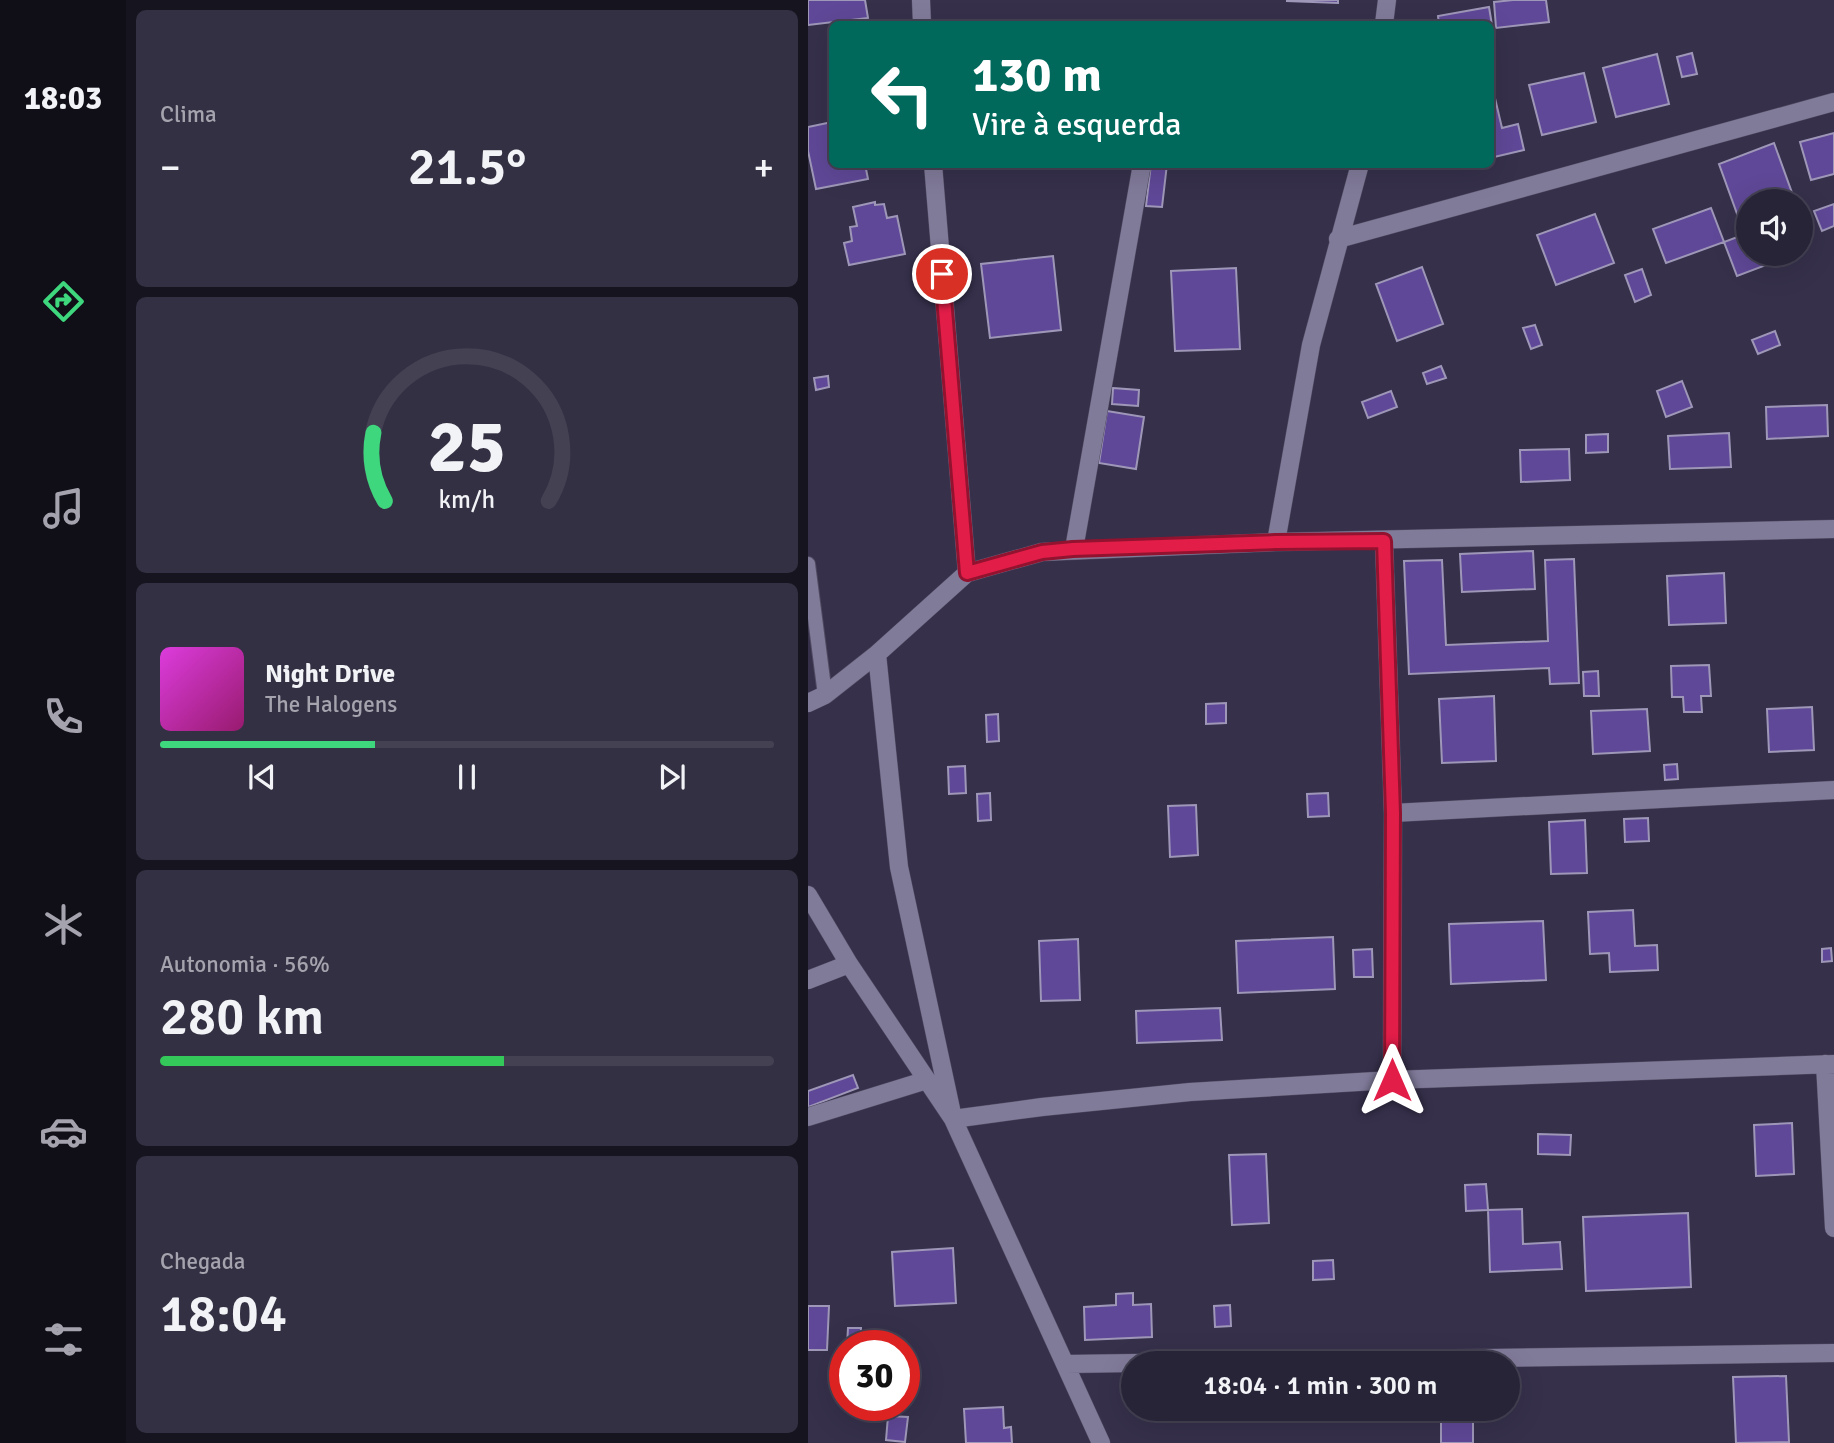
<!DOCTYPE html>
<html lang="pt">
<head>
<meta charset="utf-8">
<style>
  :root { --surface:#282438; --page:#343043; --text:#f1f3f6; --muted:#a5a4ae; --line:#444153; --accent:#3ed77d }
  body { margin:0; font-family:Signika,sans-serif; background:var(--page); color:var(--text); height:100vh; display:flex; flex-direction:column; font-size:26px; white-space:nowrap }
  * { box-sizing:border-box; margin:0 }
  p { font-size:23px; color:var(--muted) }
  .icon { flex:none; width:38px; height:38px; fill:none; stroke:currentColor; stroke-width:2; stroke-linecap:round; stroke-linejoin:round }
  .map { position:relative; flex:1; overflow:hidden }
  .sheet { display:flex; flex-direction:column; gap:10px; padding:10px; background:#16141f; width:682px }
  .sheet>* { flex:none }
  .top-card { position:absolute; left:21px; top:21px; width:665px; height:147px; border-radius:10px; box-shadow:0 7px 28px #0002,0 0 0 2px var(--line); background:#00695c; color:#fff; overflow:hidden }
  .fabs { position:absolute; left:928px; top:189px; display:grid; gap:14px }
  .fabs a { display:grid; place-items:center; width:77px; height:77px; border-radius:50%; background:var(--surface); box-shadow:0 7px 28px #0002,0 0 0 2px var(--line); font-size:35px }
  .speed { position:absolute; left:21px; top:1330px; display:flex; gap:14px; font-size:35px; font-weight:700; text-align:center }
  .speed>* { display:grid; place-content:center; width:91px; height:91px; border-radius:50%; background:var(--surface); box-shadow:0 7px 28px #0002,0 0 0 2px var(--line); line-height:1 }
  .speed .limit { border:10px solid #d22; background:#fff; color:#111 }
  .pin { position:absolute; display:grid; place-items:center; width:60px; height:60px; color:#fff; margin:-30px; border:4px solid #fff; border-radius:50%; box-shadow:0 2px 7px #0007 }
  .me { position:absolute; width:77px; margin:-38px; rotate:0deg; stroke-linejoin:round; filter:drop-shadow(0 0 5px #0008) }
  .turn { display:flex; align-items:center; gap:24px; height:147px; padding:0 28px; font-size:32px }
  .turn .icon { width:91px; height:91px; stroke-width:2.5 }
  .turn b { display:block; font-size:49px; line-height:60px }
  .big { font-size:52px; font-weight:600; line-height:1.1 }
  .sheet .tile { flex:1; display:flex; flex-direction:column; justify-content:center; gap:10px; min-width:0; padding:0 24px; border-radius:10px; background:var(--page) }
  .sheet .dial { align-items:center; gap:0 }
  .dial svg { height:182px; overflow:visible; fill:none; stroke:var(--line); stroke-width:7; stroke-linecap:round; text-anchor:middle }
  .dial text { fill:var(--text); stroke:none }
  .song { display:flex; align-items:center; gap:21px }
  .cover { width:84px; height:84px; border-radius:10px; background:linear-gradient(135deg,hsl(300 70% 55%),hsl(320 70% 35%)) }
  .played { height:7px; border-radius:4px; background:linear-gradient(90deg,var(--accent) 35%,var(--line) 35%) }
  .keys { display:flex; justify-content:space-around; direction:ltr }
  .heat { display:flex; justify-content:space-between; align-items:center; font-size:38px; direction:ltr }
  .charge { height:10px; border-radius:5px; background:linear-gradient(90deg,#34c759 56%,var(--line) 0) }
  .trip { position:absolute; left:313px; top:1351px; width:399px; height:70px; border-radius:35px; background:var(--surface); box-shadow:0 7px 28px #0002,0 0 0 2px var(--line); font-weight:600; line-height:70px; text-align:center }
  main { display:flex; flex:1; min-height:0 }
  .tabs { display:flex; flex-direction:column; width:126px; justify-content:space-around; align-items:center; background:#100e16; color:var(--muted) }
  .tabs .icon { width:49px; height:49px }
  .tabs .on { color:var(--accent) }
  .tabs b { font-size:32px; color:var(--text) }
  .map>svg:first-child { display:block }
  .building { fill:#5f4897; stroke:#9e97b8; stroke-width:2 }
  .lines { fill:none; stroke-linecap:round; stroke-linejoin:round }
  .service-casing { stroke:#514b62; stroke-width:16 }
  .minor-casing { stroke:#514b62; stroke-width:19 }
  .service { stroke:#817b9a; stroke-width:14 }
  .minor { stroke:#817b9a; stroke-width:18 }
  .route-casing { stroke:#92132f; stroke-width:18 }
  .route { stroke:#e11d48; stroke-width:12 }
</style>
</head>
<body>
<main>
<nav class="tabs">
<b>18:03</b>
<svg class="icon on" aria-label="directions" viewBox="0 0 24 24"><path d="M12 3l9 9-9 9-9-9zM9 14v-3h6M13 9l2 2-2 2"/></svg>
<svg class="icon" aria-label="music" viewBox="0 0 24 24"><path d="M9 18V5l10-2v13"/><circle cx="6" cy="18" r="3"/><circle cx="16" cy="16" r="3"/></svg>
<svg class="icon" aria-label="phone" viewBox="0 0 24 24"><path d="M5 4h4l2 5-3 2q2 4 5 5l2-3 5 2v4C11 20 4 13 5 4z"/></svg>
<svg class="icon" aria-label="climate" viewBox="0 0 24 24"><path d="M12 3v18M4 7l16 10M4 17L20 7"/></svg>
<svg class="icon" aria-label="car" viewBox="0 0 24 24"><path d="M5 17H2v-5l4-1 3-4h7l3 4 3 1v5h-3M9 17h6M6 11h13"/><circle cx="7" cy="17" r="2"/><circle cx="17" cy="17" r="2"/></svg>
<svg class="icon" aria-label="filters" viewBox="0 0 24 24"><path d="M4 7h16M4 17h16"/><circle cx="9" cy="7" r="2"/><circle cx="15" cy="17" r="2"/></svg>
</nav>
<section class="sheet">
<div class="tile"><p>Clima</p>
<div class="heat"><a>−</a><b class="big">21.5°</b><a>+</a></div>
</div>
<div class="tile dial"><svg viewBox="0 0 100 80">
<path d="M14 69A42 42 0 1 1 86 69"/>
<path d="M14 69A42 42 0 0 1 9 39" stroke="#3ed77d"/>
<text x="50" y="56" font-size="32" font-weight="700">25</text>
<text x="50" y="72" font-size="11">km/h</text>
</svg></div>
<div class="tile">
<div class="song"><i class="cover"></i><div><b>Night Drive</b><p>The Halogens</p></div></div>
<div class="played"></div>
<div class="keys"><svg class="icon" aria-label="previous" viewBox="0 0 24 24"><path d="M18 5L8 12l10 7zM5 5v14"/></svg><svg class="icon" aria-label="pause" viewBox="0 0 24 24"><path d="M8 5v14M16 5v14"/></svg><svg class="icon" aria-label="next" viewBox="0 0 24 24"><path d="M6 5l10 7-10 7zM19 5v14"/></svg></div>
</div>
<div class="tile"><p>Autonomia · 56%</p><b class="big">280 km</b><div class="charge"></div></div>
<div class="tile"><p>Chegada</p><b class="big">18:04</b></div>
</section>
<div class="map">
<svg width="1026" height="1443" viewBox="0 0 1026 1443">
  <rect width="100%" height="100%" fill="#36304b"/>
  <path class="building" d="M0,0H57L60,18L0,25Z
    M479,0H530V3L479,1Z
    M705,0H738L741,22L688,28L686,2Z
    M681,7L684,25L631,24L630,16Z
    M498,20L499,24H469V21Z
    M884,53L889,74L874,77L869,57Z
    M849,54L861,104L808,117L795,68Z
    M776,73L788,122L734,135L721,85Z
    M682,77L694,128L710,124L716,150L682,158Z
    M24,122V164H57L60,179L8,189L0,151V127Z
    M1026,133V174L1003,180L992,142Z
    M966,143L987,201H940V219L932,222L911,164Z
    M343,164H359L354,207L338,206Z
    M67,202V205L76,204L79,218L89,216L97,254L41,265L36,243L44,241L42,227L49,226L45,207Z
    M1026,204V226L1014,231L1006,211Z
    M903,208L916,242L858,263L845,229Z
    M787,214L806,263L748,285L729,235Z
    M940,233V254H972L974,259L929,276L916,242Z
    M245,256L253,330L182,338L173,264Z
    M614,267L635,324L589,341L568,284Z
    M428,268L432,349L367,351L363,271Z
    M834,269L843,295L827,302L817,275Z
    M727,325L734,345L723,349L715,328Z
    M967,331L972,345L950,354L944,340Z
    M633,366L638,378L619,384L615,373Z
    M20,376L21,387L8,390L6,378Z
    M874,381L884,407L858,417L849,391Z
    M305,388L331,390L330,406L304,404Z
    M583,391L589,407L560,418L554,402Z
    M1019,405L1020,436L959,439L958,407Z
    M299,411L336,417L328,469L291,463Z
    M921,433L923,467L862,469L860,436Z
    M800,434V452L778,453V435Z
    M761,449L762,480L713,482L712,450Z
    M725,551L727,589L654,592L652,554Z
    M766,559L771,683L742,684L741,668L601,674L596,561L634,560L638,645L740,641L737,560Z
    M916,573L918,623L861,625L859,576Z
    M901,665L903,696H893L894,712H876L875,697H864L863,666Z
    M790,671L791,696H776L775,672Z
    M686,696L688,761L634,763L631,699Z
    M418,703V723L398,724V704Z
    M1004,707L1006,750L961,752L959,709Z
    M839,709L842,751L785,754L783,711Z
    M190,714L191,741L179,742L178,715Z
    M869,764L870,779L857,780L856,765Z
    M157,766L158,793L141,794L140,767Z
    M182,793L183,820L170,821L169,794Z
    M520,793L521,816L500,817L499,794Z
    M388,805L390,855L362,857L360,806Z
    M840,818L841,841L817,842L816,819Z
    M777,820L779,873L743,874L741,822Z
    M825,910L827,946L849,945L850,970L802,972L801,953L782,954L780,912Z
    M735,921L738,980L643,984L641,924Z
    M525,937L527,989L430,993L428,941Z
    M270,939L272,1000L233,1001L231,941Z
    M1023,948L1024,961L1014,962V949Z
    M564,949L565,977H546L545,950Z
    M412,1008L414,1040L329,1043L328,1011Z
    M45,1075L50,1088L0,1107V1091Z
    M984,1123L986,1174L948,1176L946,1125Z
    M730,1134L763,1135L762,1155L730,1154Z
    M458,1154L461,1223L424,1225L421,1155Z
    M678,1184L680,1210L658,1211L657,1185Z
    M714,1209L715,1244L752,1242L754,1269L682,1272L680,1210Z
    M880,1213L883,1287L778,1291L775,1217Z
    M145,1248L148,1303L87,1306L84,1252Z
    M525,1260L526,1279L505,1280V1261Z
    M325,1293V1305L343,1304L344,1337L277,1340L276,1307L308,1305V1294Z
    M422,1305L423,1326L407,1327L406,1306Z
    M0,1306H21L19,1350H0Z
    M40,1328H53L52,1346H39Z
    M35,1361H37V1391H34Z
    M978,1376L981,1442L928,1443L925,1377Z
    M52,1405H78V1415L52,1414Z
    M195,1407L196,1428L203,1427L204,1443H158L156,1409Z
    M343,1409H407V1413L343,1415Z
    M633,1409H665V1443H633Z
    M80,1416L100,1417L97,1442L78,1440Z"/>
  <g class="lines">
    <defs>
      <path id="service" d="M0,564L17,695"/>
      <path id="minor" d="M113,0L114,24
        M576,24L579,0
        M125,164L159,573
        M530,239L1026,102
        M576,541L585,813L584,1080
        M468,542L503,345L552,164
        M266,549L334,164
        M69,654L91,867L143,1109
        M0,703L17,695L69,654L159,573L234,552L468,542L1026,529
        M585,813L1026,790
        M0,895L41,964L145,1119L293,1443
        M0,980L41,964
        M1017,1064L1026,1228
        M0,1117L119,1080
        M145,1119L234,1107L382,1092L584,1080L1026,1064
        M258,1364L1026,1353"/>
    </defs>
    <use href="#service" class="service-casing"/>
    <use href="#minor" class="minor-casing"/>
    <use href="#service" class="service"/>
    <use href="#minor" class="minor"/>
  </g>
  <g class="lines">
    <defs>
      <path id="route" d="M134,274L159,573L234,552L265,549L468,542L576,541L585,813L584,1080"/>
    </defs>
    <use href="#route" class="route-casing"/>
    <use href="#route" class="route"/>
  </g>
</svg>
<div class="fabs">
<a><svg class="icon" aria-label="sound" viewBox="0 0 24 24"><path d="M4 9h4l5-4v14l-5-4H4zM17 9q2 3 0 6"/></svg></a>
</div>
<div class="speed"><div class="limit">30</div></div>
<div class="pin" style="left:134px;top:274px;background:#d93025"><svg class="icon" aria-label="arrive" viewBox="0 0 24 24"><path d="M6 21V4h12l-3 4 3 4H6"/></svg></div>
<svg class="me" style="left:584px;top:1080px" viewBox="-20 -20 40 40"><path d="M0-17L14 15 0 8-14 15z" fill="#e11d48" stroke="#fff" stroke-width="4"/></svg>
<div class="trip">18:04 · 1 min · 300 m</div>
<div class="top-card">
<div class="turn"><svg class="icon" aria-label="left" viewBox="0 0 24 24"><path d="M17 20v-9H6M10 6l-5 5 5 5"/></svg><div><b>130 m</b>Vire à esquerda</div></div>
</div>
</div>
</main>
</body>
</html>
